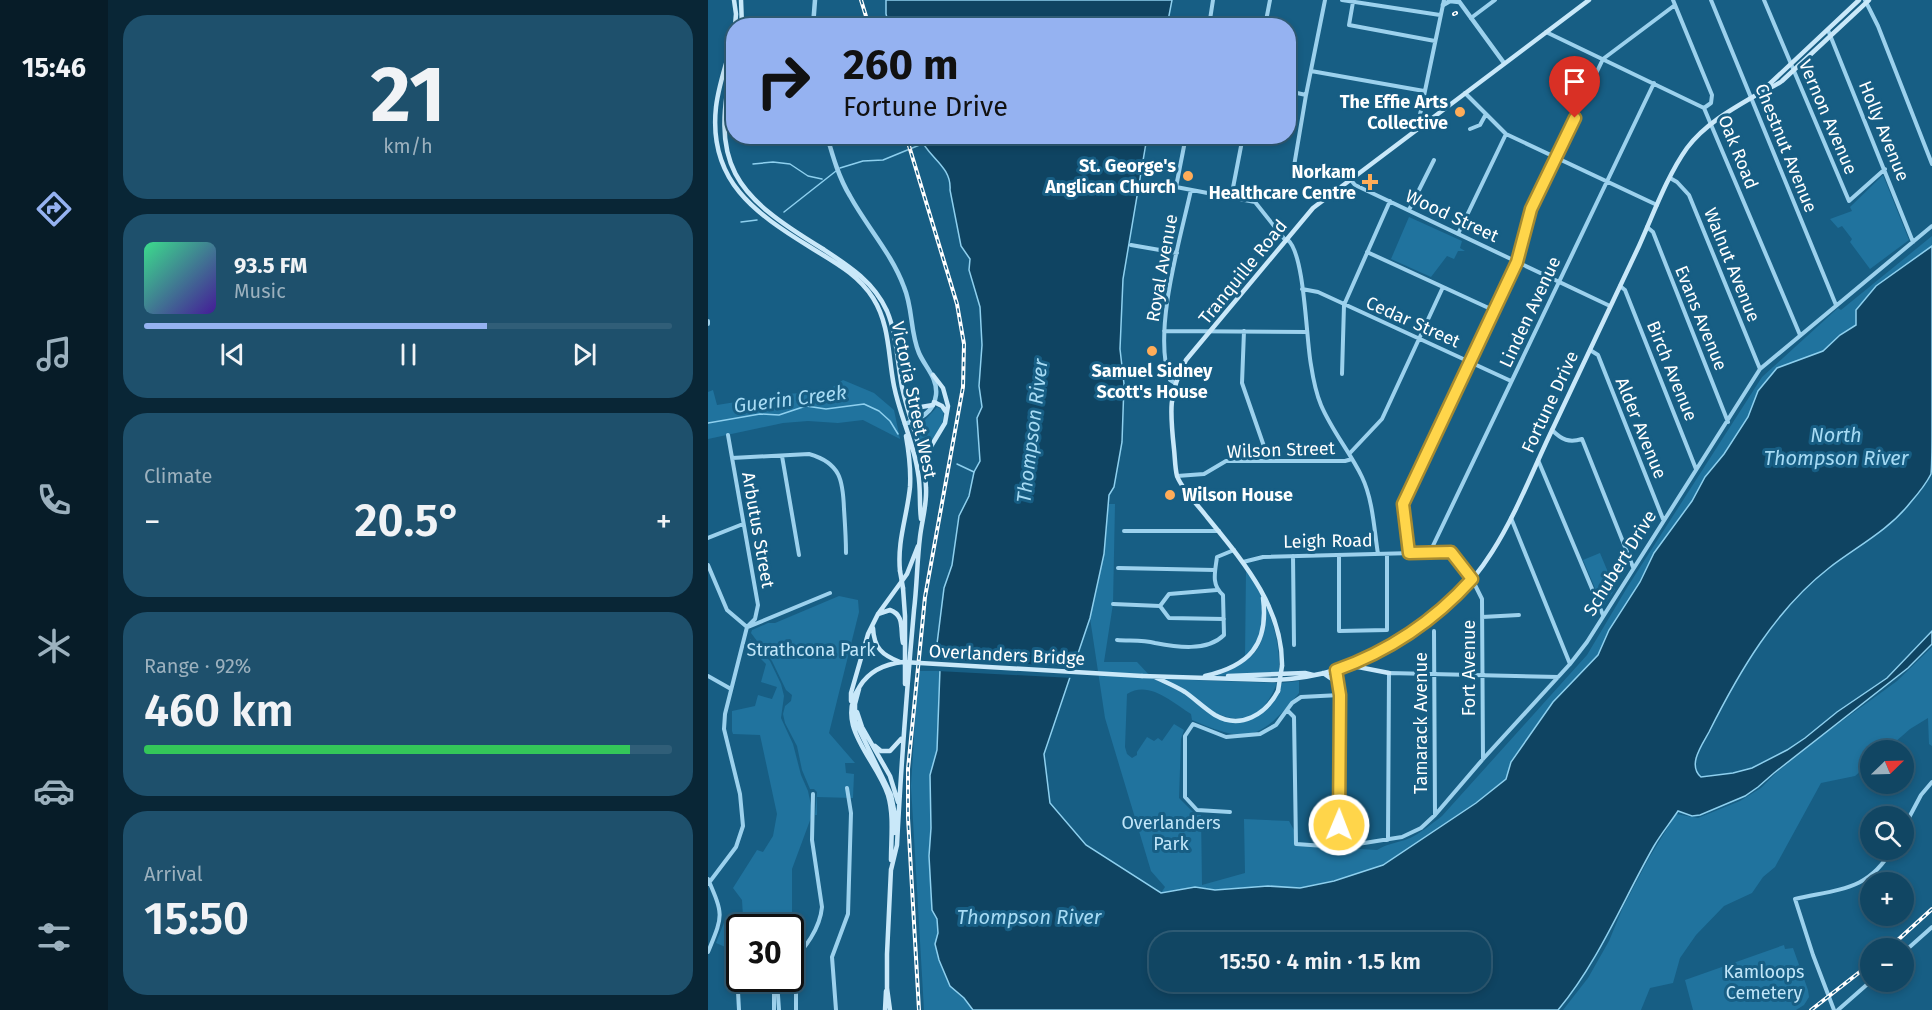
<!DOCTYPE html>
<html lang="en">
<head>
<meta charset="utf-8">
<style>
  :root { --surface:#114663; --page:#1e506c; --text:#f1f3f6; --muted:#9cb1be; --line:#305e78; --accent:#95b2f1 }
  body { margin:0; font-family:"Fira Sans",sans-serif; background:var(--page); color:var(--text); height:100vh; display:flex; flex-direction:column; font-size:22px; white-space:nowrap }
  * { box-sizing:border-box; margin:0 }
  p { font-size:20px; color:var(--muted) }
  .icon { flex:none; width:33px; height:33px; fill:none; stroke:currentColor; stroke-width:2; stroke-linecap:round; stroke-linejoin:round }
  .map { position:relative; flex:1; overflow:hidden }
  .panel { display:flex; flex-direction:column; gap:15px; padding:15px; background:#092636; width:600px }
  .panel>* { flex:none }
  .banner { position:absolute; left:18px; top:18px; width:570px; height:126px; border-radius:24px; box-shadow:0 3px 9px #0003,0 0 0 2px var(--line); background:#95b2f1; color:#111; overflow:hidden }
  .needle { width:39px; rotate:67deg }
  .controls { position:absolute; left:1152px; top:740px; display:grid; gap:12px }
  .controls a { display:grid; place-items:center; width:54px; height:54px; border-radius:50%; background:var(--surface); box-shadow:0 3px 9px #0003,0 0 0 2px var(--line); font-size:30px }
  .speed { position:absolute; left:18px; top:914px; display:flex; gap:12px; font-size:30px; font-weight:700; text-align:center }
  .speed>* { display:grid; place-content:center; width:78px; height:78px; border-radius:50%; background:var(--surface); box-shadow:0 3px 9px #0003,0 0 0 2px var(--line); line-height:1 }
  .speed .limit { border:3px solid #111; border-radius:9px; background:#fff; color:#111 }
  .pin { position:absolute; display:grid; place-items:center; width:51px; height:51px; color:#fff; margin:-62px -26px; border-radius:50% 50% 50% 0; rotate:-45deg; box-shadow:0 0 6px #0007 }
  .pin .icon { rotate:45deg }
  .me { position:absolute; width:66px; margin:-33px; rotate:1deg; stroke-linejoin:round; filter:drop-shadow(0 0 4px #0008) }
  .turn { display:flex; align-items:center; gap:21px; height:126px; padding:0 18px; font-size:27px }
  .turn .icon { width:78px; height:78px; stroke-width:2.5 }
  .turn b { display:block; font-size:42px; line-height:51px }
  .big { font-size:45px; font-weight:600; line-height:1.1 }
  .panel .widget { flex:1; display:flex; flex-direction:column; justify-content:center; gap:9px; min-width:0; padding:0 21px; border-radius:24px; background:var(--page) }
  .panel .dial { align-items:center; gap:0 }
  .dial b { font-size:78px; line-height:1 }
  .song { display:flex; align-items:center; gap:18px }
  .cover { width:72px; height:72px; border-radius:9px; background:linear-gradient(135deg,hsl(150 70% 55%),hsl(260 70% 35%)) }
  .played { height:6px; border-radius:3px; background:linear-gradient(90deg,var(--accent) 65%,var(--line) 65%) }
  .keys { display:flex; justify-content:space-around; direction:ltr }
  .heat { display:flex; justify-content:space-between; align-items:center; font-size:33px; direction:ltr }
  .charge { height:9px; border-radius:4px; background:linear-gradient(90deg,#34c759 92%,var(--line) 0) }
  .trip { position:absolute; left:441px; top:932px; width:342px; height:60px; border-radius:24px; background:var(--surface); box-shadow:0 3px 9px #0003,0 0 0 2px var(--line); font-weight:600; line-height:60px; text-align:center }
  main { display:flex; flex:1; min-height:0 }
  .tab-bar { display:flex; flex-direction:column; width:108px; justify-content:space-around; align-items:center; background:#071c28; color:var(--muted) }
  .tab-bar .icon { width:42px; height:42px }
  .tab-bar .active { color:var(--accent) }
  .tab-bar b { font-size:27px; color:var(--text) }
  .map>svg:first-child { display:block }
  .green { fill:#20739e }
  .water { fill:#0f4462; stroke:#8ed0ef; stroke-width:1.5; fill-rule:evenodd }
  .pier { fill:#175e84 }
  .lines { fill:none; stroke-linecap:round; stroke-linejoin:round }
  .stream { stroke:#8ed0ef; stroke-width:1.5 }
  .minor { stroke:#9cd1ed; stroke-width:4 }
  .tertiary { stroke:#9cd1ed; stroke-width:4.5 }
  .secondary { stroke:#c9e8f9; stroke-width:4.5 }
  .rail-casing { stroke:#fff; stroke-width:4 }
  .rail { stroke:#175e84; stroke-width:1.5; stroke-dasharray:4.5; stroke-linecap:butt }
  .secondary-bridge { stroke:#c9e8f9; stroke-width:4.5 }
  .route-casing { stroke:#a68a30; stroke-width:15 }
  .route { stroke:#ffd54a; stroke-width:10 }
  .poi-dot { fill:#ffac58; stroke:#175e84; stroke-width:2 }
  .labels { text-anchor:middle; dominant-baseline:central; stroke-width:6; stroke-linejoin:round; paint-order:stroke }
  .poi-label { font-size:18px; font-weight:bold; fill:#fff; stroke:#175e84; text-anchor:end }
  .street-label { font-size:18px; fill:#fff; stroke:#175e84 }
  .park-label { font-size:18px; fill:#c1e6f9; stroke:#175e84 }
  .water-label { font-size:20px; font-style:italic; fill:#a7dbf4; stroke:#175e84 }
</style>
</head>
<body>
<main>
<nav class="tab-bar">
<b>15:46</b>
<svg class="icon active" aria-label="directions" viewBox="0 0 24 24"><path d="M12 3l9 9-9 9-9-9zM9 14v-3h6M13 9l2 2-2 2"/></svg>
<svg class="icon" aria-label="music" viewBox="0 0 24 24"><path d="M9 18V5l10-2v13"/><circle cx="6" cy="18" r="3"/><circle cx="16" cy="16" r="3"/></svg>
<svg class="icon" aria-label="phone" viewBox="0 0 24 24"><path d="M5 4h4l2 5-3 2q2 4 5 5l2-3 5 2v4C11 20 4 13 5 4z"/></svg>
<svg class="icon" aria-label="climate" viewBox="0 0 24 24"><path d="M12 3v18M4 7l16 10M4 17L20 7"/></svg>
<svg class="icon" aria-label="car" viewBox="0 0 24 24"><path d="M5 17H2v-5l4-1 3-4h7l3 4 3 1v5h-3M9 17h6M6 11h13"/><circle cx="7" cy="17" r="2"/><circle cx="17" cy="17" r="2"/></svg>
<svg class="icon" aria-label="filters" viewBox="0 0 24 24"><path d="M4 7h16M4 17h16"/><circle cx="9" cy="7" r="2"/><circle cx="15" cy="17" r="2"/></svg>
</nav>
<section class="panel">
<div class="widget dial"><b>21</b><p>km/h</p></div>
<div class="widget">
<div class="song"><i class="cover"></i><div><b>93.5 FM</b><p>Music</p></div></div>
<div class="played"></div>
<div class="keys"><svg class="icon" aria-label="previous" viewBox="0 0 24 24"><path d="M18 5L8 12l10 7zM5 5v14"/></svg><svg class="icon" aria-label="pause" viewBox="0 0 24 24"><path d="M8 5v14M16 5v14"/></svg><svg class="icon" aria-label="next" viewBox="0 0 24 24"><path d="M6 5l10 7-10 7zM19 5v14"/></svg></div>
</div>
<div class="widget"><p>Climate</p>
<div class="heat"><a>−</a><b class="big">20.5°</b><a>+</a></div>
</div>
<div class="widget"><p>Range · 92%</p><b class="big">460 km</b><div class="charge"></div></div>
<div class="widget"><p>Arrival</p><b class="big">15:50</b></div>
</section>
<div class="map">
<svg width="1224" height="1010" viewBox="0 0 1224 1010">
  <rect width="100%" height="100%" fill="#175e84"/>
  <path class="green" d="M1175,175L1201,240L1162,269L1142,242L1144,239L1134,226L1130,228L1122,219L1144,211L1142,207Z
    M701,217L754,241L752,248L757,251H750L746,259L739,256L723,277L683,259Z
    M1224,236V246L1168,286L1148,310V325L1132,335L1115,351L1069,368L1050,391L1040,417L1016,454L997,477L984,501L946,553L932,582L901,630L890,655L845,702L803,761L798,779L768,803L682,861L652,874L592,888L560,886L507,890L486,887L453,893L457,887L443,871L397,718L382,618L396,554L400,504H407L405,604L396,662H429L444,678L477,694L508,717L526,723L548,717L561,708L568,698L574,683L591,681V693C553,739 540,745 484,720L483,714C465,703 441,680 419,694L417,747L419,754L424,758L429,755V752L439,737L446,741L450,738L454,741L466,724L476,730L473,739L471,798L488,815H493L494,885L537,873L536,819L581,821L586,830L587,845L669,850C679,844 687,843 697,840C711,835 722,825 734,816L879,655L920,586L1054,377L1130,308L1133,310Z
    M135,380L166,393L186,410L192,439L155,420L130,423L100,421L75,423L0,439V392L5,390L9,405L79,394L119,391Z
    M229,407L235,410C239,426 221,441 216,456L208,426L217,420Z
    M892,553L907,589L895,607L875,560Z
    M538,570C543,578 551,587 553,595C560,618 552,642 537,658Z
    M131,596L150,600L151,612L121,733L147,763H137L138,773L146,774L145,798L109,797V815H107L109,792L106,789H102L94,770L89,746L77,723L75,714L77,706L83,701L84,695L78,690L64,661L43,633L44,630L60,623H67Z
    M558,605C567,628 572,648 571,672L508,676C548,659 558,650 558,605Z
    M42,639L62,661L73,684L76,696L73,718L85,744L93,775L100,791L103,805L104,815L84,869V912L77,927H32L31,948L22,949L8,943L17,920L35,917L34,900L25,888L49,850L55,852L65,836L69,814L52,735L25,734L24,731V711L47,706L50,695L64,699L69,687L53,682L58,664L40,646Z
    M1224,647V746L1221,744L1220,718L1202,729L1178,750H1162V763L1147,776L1113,783L1067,867L1055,877L1044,893L1016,906L988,935L972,958L965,983L942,988L933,1010H855L880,978L901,941L915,907L941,858L968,814L990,818L1032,801L1053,788L1069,772L1119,732L1189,681Z
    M210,671H232L229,750L222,775L223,828L221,856L224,910L229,919L230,933L227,944L237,976L242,986L256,998L265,1010H216L203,786Z
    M455,679L569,683C542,751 494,705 455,679Z
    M1076,945L1077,949L1085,948L1100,990L1101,997L1096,1005L1088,1010H985L977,980Z"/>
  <path class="water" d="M178,0H464L459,26L181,25L178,14Z
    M212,137H439L415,279L412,349L416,384L414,442L406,487L401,495L396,554L382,618L336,754L342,803L378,845L453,893L487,887L507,890L560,886L592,888L626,881L675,865L768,803L798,779L803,762L845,702L890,655L901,630L932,582L946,553L984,501L997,477L1016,454L1040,417L1050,391L1069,368L1115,351L1132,335L1148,325V310L1168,286L1224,246C1224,307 1224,368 1224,428C1224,438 1224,466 1223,474C1219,482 1209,495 1202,503C1180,531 1148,547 1121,568C1067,610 1031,672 1001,732C994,745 979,765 993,777L1025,773L1044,768L1079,750L1097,738L1129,712L1179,678L1224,631V644L1200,668L1066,773L1050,787L1037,796L992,815L984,816L970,811C962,823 953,834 946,846C915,900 891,961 850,1010H265L256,998L242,986L231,960L227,944L230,933L229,919L224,910L221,856L223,828L222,775L229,750L232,669L229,644L236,588L244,565L251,516L261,496L266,472L272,461L269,418L274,407L271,386L274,345L272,307L261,270L262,259L253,246L242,190C244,166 219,157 212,137ZM452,942H772V981H452Z"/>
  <path class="pier" d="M228,659L369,667L365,678L229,671Z"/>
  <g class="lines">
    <path class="stream" d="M45,164L65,162L82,164L100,176L114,179
      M132,168L155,161L175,160L214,144
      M76,212L128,171
      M33,222L49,220
      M0,423L52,414L71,415L98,406L118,409L156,404L171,411L182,421L190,434
      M249,464L266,472"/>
    <path class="minor" d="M634,0L732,15
      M965,0L1004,95L1003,103L996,108
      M1003,0L1128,305
      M1056,0L1141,201L1177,169
      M1157,0L1170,26L1224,164
      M645,2L641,25L727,41
      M763,18L787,0
      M501,26L505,0
      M557,26L562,0
      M1120,30L1205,242
      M838,32L996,108L1092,335
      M603,71L716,91
      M580,91L598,95
      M757,93L798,134L949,205
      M709,129L736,0
      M762,129L772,125L778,114
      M478,136L468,187L547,202L578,241
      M585,172L598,95L617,0
      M962,178L969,182L981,195L1052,369
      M642,179L647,185L902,306
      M523,198L535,136
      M701,210L726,160
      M939,227L945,232L1020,422
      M750,234L798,134
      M580,240C597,255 598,339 603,365C605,378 608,393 613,405C624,431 642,452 654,477C665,500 666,529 670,554
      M423,245L469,253
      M659,252L785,310
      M912,286L917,290L988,469
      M594,289L610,292L803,381
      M0,324V321
      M456,331L599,332
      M536,331L534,383L559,455V461
      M882,350L890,355L955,519
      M634,374L636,305L682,201
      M467,383L462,380C444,333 472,240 483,190
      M844,430C854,440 861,443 874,439L925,567
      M642,453L674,419L735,287
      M74,456L91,555
      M24,458L101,454C133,463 135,481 136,509C137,524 138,538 138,553
      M830,460L895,615
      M469,476L496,474L518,461H637L644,459
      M803,518L862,664
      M416,531H511
      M0,538L35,524
      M722,552L946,83
      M701,553L695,504L809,262L823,209L895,59L967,5
      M631,555V631L679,630V554
      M585,556L586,645
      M535,562L555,557L743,552L764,579L774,599L775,759
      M0,565L19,610L39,627
      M410,568L507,570
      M405,604L452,606
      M452,606L461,618L516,619
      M452,606L461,594L509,590
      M774,617L811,615
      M40,627L122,593
      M726,631L727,815
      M409,640C422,641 435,640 447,643C468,647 499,652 516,635L515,595C503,585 507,572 509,557L526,550
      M629,670L632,695L631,847
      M0,676L23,689
      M579,710L586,717L588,844L631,847L694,837L713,828L727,815L775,759L862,664L879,642L1052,369L1224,226
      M522,812L489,810L477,797V736L485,724L518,737L552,734L568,725L584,703L593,697L632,695
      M1196,827L1213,795L1224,782
      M680,840L681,673L850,677
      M0,879C16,916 15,915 0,952
      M0,884L28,847L35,826L32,794L16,729L17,714L39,627L47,619L50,605L20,435
      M1196,952L1224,927
      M82,964C97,948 112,929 114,907L104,840L105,794
      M29,973L31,1010
      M69,981L71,1010
      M66,1010V985L70,978
      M88,1010V975L96,951
      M128,1010L124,957L140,914L143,813L139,788
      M1126,1010L1105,955L1087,899C1130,889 1161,891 1184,849
      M1130,1010L1163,981"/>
    <path class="tertiary" d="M750,0L796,63
      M735,5L742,1L751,2
      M105,26L107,0
      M119,136C125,157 131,178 142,196C159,227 184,254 196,287C205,308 202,332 211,353C217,367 230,378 228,395C226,413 211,419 197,424"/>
    <path class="secondary" d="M26,0L28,14L27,26
      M33,0L34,26
      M26,36C20,59 11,82 8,107C0,181 47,213 102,247C126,262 150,274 165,298C182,325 180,356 186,386C192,416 206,443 210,473C213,488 211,504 213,519
      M26,57C0,166 26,195 115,249C141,266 166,282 179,311C189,335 189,361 194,387C201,420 217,453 218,488C219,505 214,520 212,537C209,561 209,586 206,610C199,688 193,766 189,845L183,870
      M1054,91L1151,0
      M198,401L207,408L225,405
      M226,402L234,406L238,412
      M218,470L222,448L237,423L240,406L235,388L225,375
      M192,571C189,541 199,517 202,487C203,470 201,453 198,436
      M195,588L197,616V684
      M170,614L182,610C197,615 192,630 195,643
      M165,628C166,648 174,655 192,662
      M574,666C575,607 534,560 499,517C490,505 475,491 469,476C467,468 467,458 466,449C462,412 460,394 478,360L605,208L881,0
      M645,666L681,673
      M615,673L631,684
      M434,676L566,680C653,677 738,625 784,552C809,513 826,467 846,426C874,366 903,306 931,246C945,215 959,176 979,148C997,124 1024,109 1050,94C1058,89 1066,87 1074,81L1161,0
      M497,676C541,666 561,645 555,598
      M520,676L597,673L605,675
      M447,677C457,682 467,686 477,692C487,699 496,708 507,715C533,730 558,714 570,691
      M151,689L147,704V721L183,795L187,815L186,833
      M143,701V693L160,634L170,614L199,574L210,546
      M149,712L154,727L182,776L190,802
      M167,746L173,751H182L193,739
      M183,860C183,839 186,815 180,795C168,758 125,726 152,686C162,670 177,664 195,662
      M177,1010L178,991
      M182,1010L179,988V954L183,869"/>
    <defs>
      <path id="rail" d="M153,0L161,26
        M746,14L748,13
        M198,136L249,304L256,344L255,387L217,597L200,769V818L211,1010
        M1181,948L1224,909
        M1103,1010L1162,964"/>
    </defs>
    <use href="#rail" class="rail-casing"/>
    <use href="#rail" class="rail"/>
    <path class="secondary-bridge" d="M192,571L195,588
      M195,662L434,676
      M570,691L574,666"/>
  </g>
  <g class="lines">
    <defs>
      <path id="route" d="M631,825L632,695L628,670C682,651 726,621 764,579L743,552L701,553L695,504L809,262L823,209L867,118"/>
    </defs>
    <use href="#route" class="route-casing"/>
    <use href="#route" class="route"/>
  </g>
  <g class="poi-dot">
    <circle cx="752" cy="112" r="6"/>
    <circle cx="480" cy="176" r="6"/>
    <path d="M659 173h6v6h6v6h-6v6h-6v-6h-6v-6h6z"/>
    <circle cx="444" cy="351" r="6"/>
    <circle cx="462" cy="495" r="6"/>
  </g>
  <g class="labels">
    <g class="poi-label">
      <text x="740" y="102">The Effie Arts<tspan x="740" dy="21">Collective</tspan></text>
      <text x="468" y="166">St. George's<tspan x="468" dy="21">Anglican Church</tspan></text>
      <text x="648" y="172">Norkam<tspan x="648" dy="21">Healthcare Centre</tspan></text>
      <text x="444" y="371" text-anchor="middle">Samuel Sidney<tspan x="444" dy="21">Scott's House</tspan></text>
      <text x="474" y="495" text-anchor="start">Wilson House</text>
    </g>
    <g class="street-label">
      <text transform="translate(1120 117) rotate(67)">Vernon Avenue</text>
      <text transform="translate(1176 131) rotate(68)">Holly Avenue</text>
      <text transform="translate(1078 148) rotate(68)">Chestnut Avenue</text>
      <text transform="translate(1030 152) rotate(68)">Oak Road</text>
      <text transform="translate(744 216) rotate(25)">Wood Street</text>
      <text transform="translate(1024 265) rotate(68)">Walnut Avenue</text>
      <text transform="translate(454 268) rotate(-80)">Royal Avenue</text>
      <text transform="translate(535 272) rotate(-51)">Tranquille Road</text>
      <text transform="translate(822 312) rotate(-65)">Linden Avenue</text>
      <text transform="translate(993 318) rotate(68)">Evans Avenue</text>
      <text transform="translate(705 322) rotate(24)">Cedar Street</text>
      <text transform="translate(964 371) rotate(68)">Birch Avenue</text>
      <text transform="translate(206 400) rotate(78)">Victoria Street West</text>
      <text transform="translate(842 402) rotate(-65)">Fortune Drive</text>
      <text transform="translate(933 428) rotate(68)">Alder Avenue</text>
      <text transform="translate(573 450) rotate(-2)">Wilson Street</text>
      <text transform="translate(50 530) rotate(80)">Arbutus Street</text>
      <text transform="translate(620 541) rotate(-1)">Leigh Road</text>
      <text transform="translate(912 563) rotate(-58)">Schubert Drive</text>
      <text transform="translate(299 655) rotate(3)">Overlanders Bridge</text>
      <text transform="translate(761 668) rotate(-90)">Fort Avenue</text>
      <text transform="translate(713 723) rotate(-90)">Tamarack Avenue</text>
    </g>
    <g class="park-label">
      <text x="103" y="650">Strathcona Park</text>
      <text x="463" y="823">Overlanders<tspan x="463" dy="21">Park</tspan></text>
      <text x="1056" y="972">Kamloops<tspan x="1056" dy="21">Cemetery</tspan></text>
    </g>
    <g class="water-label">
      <text transform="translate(82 399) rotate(-7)">Guerin Creek</text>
      <text transform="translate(324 431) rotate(-83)">Thompson River</text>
      <text x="1128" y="435">North<tspan x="1128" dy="23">Thompson River</tspan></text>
      <text x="321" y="917">Thompson River</text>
    </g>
  </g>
</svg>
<div class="controls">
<a><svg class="needle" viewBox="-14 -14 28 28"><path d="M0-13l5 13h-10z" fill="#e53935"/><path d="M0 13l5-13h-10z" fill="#9cb1be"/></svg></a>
<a><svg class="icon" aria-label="search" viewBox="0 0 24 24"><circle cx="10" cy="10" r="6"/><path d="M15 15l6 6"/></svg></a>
<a>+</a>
<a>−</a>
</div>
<div class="speed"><div class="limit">30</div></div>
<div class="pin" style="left:867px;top:118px;background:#d93025"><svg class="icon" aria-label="arrive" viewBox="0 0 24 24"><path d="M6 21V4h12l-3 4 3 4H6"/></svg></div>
<svg class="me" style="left:631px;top:825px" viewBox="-20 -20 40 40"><circle r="17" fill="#ffd54a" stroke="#fff" stroke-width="3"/><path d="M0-11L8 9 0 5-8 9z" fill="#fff"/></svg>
<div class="trip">15:50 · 4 min · 1.5 km</div>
<div class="banner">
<div class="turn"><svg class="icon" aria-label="right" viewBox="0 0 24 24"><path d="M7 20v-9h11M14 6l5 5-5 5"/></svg><div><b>260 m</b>Fortune Drive</div></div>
</div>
</div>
</main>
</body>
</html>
